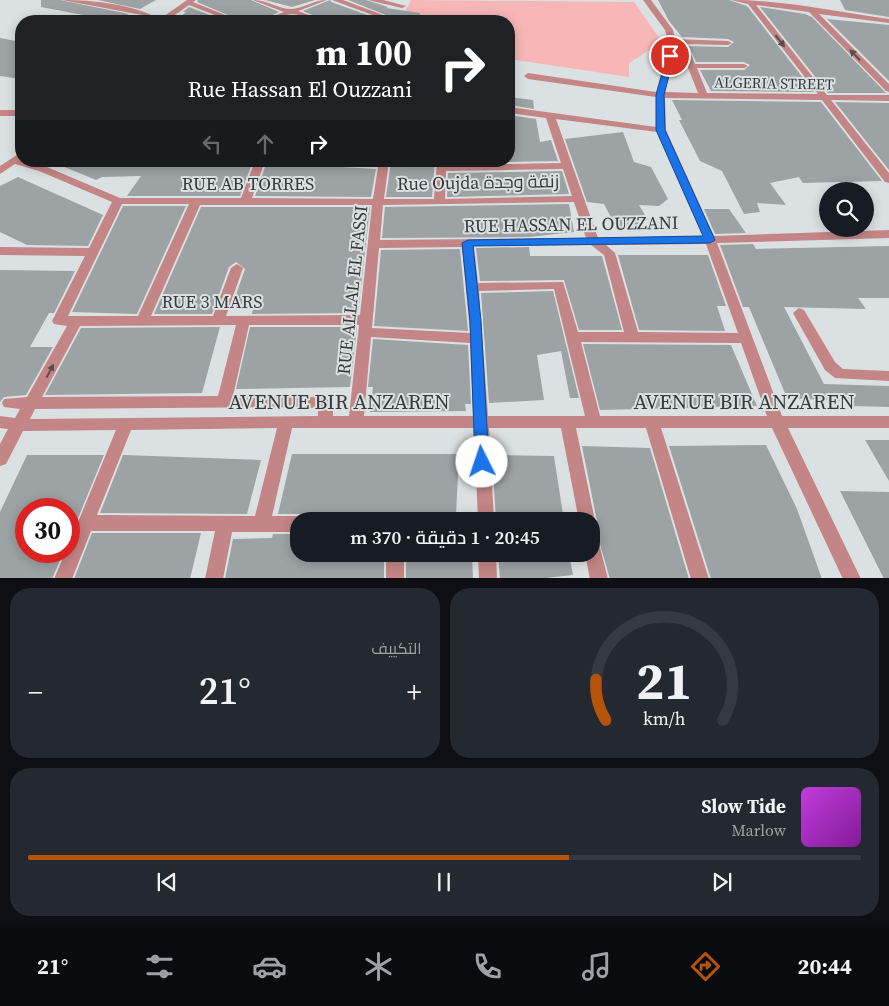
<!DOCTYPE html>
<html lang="ar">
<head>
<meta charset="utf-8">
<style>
  :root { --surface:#171b24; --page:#242831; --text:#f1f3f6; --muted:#9ea1a6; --line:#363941; --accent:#b45309 }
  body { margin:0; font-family:"Source Serif 4",Cairo,serif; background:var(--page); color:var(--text); direction:rtl; height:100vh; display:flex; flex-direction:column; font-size:19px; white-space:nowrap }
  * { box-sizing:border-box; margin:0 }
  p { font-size:16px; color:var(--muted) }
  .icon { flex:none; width:28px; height:28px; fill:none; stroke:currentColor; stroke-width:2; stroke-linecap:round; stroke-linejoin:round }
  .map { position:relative; height:578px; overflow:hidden; direction:ltr }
  .side { display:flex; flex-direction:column; gap:10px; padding:10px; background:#0d0f14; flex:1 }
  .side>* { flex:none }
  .top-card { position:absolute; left:15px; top:15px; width:500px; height:152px; border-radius:20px; box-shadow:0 2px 12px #0003; direction:rtl; background:#202124; color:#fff; overflow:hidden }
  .fabs { position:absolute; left:819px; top:182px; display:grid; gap:10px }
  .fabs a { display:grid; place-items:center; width:55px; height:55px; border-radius:50%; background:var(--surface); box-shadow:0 2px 12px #0003; font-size:25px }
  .speed { position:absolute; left:15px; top:498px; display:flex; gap:10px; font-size:25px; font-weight:700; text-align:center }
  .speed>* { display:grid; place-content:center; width:65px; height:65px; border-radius:50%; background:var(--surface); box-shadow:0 2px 12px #0003; line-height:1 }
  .speed .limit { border:8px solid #d22; background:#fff; color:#111 }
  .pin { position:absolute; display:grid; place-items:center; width:42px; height:42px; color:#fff; margin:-21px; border:2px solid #fff; border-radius:50%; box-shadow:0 1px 5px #0007 }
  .me { position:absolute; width:55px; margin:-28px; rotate:356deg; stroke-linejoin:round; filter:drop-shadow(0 0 4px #0008) }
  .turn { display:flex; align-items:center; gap:18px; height:105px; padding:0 20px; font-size:22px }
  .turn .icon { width:65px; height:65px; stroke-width:2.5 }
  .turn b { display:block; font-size:35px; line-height:42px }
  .lanes { display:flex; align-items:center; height:48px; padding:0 20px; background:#0003; justify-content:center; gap:25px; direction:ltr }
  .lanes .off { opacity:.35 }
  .big { font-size:38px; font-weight:600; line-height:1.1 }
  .side .tile { flex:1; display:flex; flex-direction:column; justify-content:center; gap:8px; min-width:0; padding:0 18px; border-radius:20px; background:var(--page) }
  .side .dial { align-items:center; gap:0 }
  .dial svg { height:130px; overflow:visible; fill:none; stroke:var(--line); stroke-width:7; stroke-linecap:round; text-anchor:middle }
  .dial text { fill:var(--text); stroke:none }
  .song { display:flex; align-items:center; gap:15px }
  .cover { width:60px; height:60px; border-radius:8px; background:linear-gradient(135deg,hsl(290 70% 55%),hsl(290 70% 35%)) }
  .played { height:5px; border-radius:2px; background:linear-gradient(90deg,var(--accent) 65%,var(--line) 65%) }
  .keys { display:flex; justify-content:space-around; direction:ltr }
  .heat { display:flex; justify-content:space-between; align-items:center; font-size:28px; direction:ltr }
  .side .tiles { flex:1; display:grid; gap:10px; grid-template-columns:1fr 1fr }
  .tile:last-child { grid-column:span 2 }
  .trip { position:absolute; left:290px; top:512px; width:310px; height:50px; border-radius:20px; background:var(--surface); box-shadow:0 2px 12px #0003; font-weight:600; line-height:50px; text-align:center; direction:rtl }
  .dock { display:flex; height:80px; justify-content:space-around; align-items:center; background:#090b0e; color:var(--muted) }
  .dock .icon { width:35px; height:35px }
  .dock .current { color:var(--accent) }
  .dock b { font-size:22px; color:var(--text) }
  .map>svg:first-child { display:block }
  .green { fill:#f7b7b7 }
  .building { fill:#9da2a4 }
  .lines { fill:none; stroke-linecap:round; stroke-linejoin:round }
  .minor { fill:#c38585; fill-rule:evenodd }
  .oneway { fill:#5b4d4d }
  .route { fill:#1a73e8; stroke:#114b97 }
  .labels { text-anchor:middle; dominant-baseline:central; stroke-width:4; stroke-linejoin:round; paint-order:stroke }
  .far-street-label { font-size:15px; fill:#383a3a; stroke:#dbe1e2 }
  .street-label { font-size:18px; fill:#383a3a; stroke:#dbe1e2 }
  .near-street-label { font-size:21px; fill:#383a3a; stroke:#dbe1e2 }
</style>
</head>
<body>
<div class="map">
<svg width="889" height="579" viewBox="0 0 889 579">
  <rect width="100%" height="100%" fill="#dbe1e2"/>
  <path class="green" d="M411,0L634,2L662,42L629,63V77L509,59V21H400Z"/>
  <path class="building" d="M41,0H60L129,14L115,21L41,7Z
    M98,0H156L140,9Z
    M198,0H251L279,12L259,21H242L197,2Z
    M265,0H315L292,7Z
    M330,0L331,2L384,21H326L303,11Z
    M348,0H366L388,7L386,8L420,13V21H401Z
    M658,0H729L747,6L814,92L711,91L700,70H744L750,65L744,62H696L689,46L728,47L734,42L728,39L682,37L669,21Z
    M840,0H889V17L845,10Z
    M189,7L225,21H179L178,19L186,12H183Z
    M760,7L805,14L812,17L886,93H828Z
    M293,16L311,21H272L286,17Z
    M827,19L889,25V81Z
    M0,38L21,42V79L0,76Z
    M509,97L533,100L534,109L509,105Z
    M672,100L821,102L882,181L803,183L799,177L770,183L786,205L757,203L760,212L744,214L722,171L700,161L679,120H682Z
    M835,102L889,103V170Z
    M509,115L536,119L540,142L551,140L558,161L449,163V161H509Z
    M623,132L634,162L651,167L668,199L659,206L639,205L648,220L640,221L643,227L617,229L604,204L587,202L565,139Z
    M50,161H253L240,196H127L141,176L102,177L96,180Z
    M267,161H319L326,166L376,169L371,197L255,196Z
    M391,161H435L432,197H386Z
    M562,171L569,194L447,197L448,173Z
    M18,177L103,215L88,246L27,245L0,232V186Z
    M569,204L574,232L529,237L382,238L385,207Z
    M123,206H186L137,314L72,312Z
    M201,207H370L358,313L252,314L253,308L231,309L245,269L236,262L229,267L212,314H154Z
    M704,209H729L746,233L715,234Z
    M753,244L756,249L889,246V298H858L866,309L784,307L824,384L889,386V407L848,406L844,401L787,398L749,307H743L720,245Z
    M529,247L530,256H602L622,330H579L564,280L480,281L476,248Z
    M460,249L468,331L374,326L381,250Z
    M618,255H708L726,306H717L725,331L639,330Z
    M0,270L75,271L54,313H49L30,347H53L26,395L4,397L0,402Z
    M553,291L579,398H570L561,351L537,355L544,400L489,403L481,293Z
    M220,327L202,393L45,395L81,328Z
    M250,327H357L350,387L236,389Z
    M373,339L468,345L471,404H465L466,411L370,412L373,387H368Z
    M583,344L731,345L757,406L600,410Z
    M865,440H889V481Z
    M766,445L797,509L822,579H711L669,446Z
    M582,446L650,448L689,579H610L597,534L595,525L597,521Z
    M292,454H459L456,515L307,518L299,514H278Z
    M27,455H104L69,540V509H26V551H64L52,579H0V512Z
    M123,455H125L261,460L247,514L100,513Z
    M492,455L554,456L564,521H496Z
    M840,491L889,492V579H884Z
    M92,533H201L190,579H74Z
    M273,534H299V554H384V579H225L233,539L272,538Z
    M406,554H472L473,579H406Z
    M498,554H569L573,575L537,579H500Z"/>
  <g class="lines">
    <path class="minor" d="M62,0C94,0 132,4 160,19L187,0H196L193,2L240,21H230L189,5L172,17L177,21H154L142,15Z
      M253,0C267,0 281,10 292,9C304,8 314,0 327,0L298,11L324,21C312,22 304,15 293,14C284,14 272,21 261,21L284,12Z
      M332,0H343L399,21H389Z
      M368,0H383L406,6L402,8Z
      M643,0H651L673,30L675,39L728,41L732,43L728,45L680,44L690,52L695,64H744L748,66L744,68H697L707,93L818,94L748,4L731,0C784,0 837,12 889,19V23L819,14L889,84V92L886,91L809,12L756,5L827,95H889V101L831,100L889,173V183L885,182L822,100L665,98L666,130L714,236L889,230V238L717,243L782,416H889V428H788L861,579H843L772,428H661L709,579H691L646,428H576L595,521L591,527V521H579L561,428H489L494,521H478L474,428H292L272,516H299L305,518L306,521H299V532H232L223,579H205L215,531H91L72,579H54L66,551H69V544L116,430L23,431L6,464L0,466V444L8,429L0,428V416L15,418L20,409L4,407L2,403L4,399L27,397L67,326L54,324L52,321L85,256L0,255V247L89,248L112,202L39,171L15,164L0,174V166L20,153L21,161L47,167L120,198H241L255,161H265L252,198L373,199L378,167L326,164L321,161H389L384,199H434L437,161H447V165L561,163L546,118L509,113V107L656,127V97L528,79L524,76L528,73L656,92L669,45L665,30ZM676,49L683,55L698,93L665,92ZM556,119L657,132L703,236L598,238ZM563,169L572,196L445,199L446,171ZM574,202L586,238L380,240L383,205ZM122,204H189L138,316H68ZM200,205H372L360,315L226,316L243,268L237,264L231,268L213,316H151ZM706,244L738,333L638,332L615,253L606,245ZM591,245L604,255L624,332H578L563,282L478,283L474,246ZM462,247L470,333L372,328L379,248ZM554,289L585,416H488L479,291ZM236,325L218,396L42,397L80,326ZM249,325H359L349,416H333V409L329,399L324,397L233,396ZM371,337L470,343L473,416H364ZM581,342L741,343L767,416H600ZM299,407L318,408V416L30,419L35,409ZM277,428L255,516L97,515L131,430Z
      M0,110H21V116H0Z
      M799,308L804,310L835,362L843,369L889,371V381L835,378L825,370L793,313Z
      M591,534L597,536L608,579H590L585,554H591Z
      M386,554H404V579H386Z
      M478,554H496L497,579H479Z"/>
  </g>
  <defs><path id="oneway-solid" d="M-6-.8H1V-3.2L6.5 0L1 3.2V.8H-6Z" transform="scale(1.25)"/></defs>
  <g class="oneway">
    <use href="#oneway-solid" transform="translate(780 41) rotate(52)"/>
    <use href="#oneway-solid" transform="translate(855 55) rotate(-134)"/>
    <use href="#oneway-solid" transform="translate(50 371) rotate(-62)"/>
  </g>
  <path class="route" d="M670,53L674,56L664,95L665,130L715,240L710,243L473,246L481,321L489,462L487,466L482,468L477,466L475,462L470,321L462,243L468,240L703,236L656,130V95L667,56Z"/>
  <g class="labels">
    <g class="far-street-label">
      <text transform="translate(774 83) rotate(1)">ALGERIA STREET</text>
    </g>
    <g class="street-label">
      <text transform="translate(478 182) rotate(-1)">Rue Oujda زنقة وجدة</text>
      <text x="248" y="183">RUE AB TORRES</text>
      <text transform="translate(571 224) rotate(-1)">RUE HASSAN EL OUZZANI</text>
      <text transform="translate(352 290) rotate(-84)">RUE ALLAL EL FASSI</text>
      <text x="212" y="301">RUE 3 MARS</text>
    </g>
    <g class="near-street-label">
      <text x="339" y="401">AVENUE BIR ANZAREN</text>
      <text x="744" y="401">AVENUE BIR ANZAREN</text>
    </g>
  </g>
</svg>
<div class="fabs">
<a><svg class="icon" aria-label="search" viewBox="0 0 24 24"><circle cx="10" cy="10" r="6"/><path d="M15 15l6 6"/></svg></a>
</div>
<div class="speed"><div class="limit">30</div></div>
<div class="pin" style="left:670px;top:56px;background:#d93025"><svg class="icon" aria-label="arrive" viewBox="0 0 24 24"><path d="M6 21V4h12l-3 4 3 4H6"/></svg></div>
<svg class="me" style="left:482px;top:462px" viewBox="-20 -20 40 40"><circle r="19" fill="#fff"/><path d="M0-13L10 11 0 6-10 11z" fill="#1a73e8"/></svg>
<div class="trip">20:45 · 1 دقيقة · 370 m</div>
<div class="top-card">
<div class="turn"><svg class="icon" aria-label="right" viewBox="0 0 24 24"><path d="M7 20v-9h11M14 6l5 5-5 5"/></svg><div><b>100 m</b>Rue Hassan El Ouzzani</div></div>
<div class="lanes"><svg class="icon off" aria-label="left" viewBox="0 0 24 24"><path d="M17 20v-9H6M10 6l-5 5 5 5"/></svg><svg class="icon off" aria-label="ahead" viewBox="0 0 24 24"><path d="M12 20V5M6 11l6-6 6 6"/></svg><svg class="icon" aria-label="right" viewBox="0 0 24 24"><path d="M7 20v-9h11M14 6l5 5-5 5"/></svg></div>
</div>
</div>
<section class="side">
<div class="tiles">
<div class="tile dial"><svg viewBox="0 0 100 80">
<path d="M14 69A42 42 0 1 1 86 69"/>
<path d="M14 69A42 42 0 0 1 8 44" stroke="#b45309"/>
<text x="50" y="56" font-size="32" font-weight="700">21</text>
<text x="50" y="72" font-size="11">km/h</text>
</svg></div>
<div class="tile"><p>التكييف</p>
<div class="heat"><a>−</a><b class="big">21°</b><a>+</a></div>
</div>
<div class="tile">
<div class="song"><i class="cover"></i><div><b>Slow Tide</b><p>Marlow</p></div></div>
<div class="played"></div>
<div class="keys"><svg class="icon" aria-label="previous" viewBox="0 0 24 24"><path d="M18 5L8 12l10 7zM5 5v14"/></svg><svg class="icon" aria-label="pause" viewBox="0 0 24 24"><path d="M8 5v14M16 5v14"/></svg><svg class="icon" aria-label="next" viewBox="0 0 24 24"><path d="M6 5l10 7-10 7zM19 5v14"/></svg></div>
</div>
</div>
</section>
<nav class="dock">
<b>20:44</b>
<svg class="icon current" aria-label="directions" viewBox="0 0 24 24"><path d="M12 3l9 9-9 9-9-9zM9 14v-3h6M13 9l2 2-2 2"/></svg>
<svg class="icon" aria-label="music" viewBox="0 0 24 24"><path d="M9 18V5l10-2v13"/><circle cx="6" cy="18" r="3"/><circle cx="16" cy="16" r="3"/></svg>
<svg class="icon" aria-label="phone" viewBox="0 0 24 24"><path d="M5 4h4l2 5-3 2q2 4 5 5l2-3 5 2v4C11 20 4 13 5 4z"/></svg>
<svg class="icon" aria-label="climate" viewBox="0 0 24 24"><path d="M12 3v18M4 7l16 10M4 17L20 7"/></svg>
<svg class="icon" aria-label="car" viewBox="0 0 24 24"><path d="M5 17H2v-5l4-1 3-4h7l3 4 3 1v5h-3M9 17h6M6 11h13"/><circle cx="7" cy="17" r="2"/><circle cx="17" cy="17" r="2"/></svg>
<svg class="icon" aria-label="filters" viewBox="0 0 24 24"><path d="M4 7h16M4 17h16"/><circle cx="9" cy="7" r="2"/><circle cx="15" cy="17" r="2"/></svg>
<b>21°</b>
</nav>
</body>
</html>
